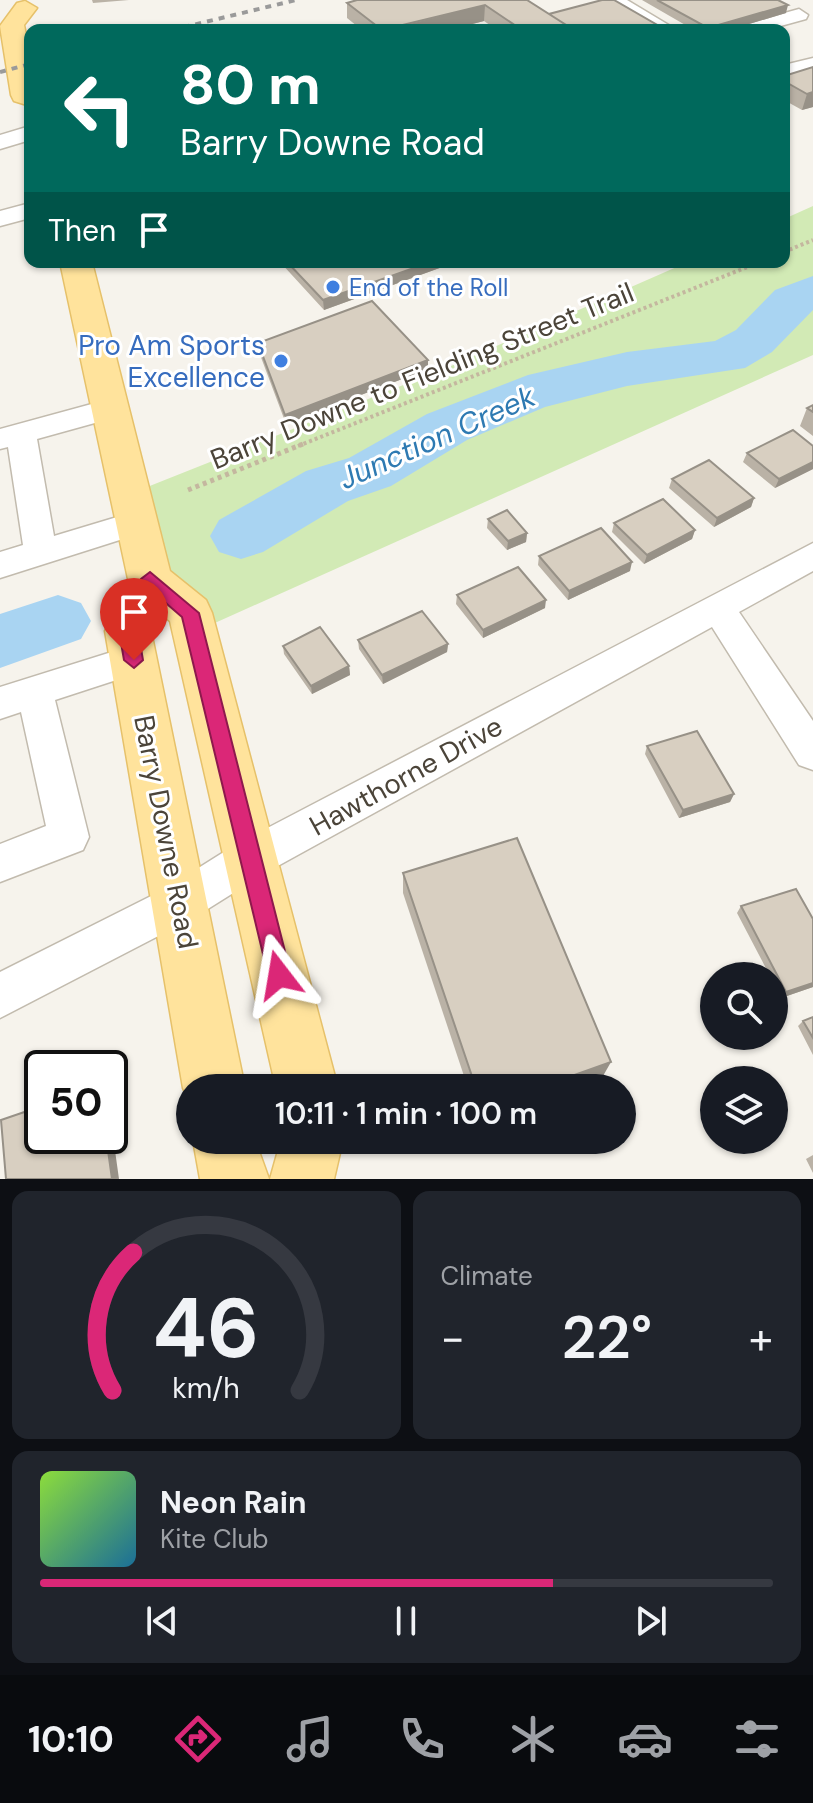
<!DOCTYPE html>
<html lang="en">
<head>
<meta charset="utf-8">
<style>
  :root { --surface:#171b24; --page:#20242c; --text:#f1f3f6; --muted:#9ea1a6; --line:#363941; --accent:#db2777 }
  body { margin:0; font-family:"DM Sans",sans-serif; background:var(--page); color:var(--text); height:100vh; display:flex; flex-direction:column; font-size:30px; white-space:nowrap }
  * { box-sizing:border-box; margin:0 }
  p { font-size:26px; color:var(--muted) }
  .icon { flex:none; width:44px; height:44px; fill:none; stroke:currentColor; stroke-width:2; stroke-linecap:round; stroke-linejoin:round }
  .map { position:relative; height:1179px; overflow:hidden }
  .side { display:flex; flex-direction:column; gap:12px; padding:12px; background:#0d0f14; flex:1 }
  .side>* { flex:none }
  .banner { position:absolute; left:24px; top:24px; width:766px; height:244px; border-radius:16px; box-shadow:0 2px 6px #0004; background:#00695c; color:#fff; overflow:hidden }
  .fabs { position:absolute; left:700px; top:962px; display:grid; gap:16px }
  .fabs a { display:grid; place-items:center; width:88px; height:88px; border-radius:50%; background:var(--surface); box-shadow:0 2px 6px #0004; font-size:40px }
  .speed { position:absolute; left:24px; top:1050px; display:flex; gap:16px; font-size:40px; font-weight:700; text-align:center }
  .speed>* { display:grid; place-content:center; width:104px; height:104px; border-radius:50%; background:var(--surface); box-shadow:0 2px 6px #0004; line-height:1 }
  .speed .limit { border:4px solid #111; border-radius:12px; background:#fff; color:#111 }
  .pin { position:absolute; display:grid; place-items:center; width:68px; height:68px; color:#fff; margin:-82px -34px; border-radius:50% 50% 50% 0; rotate:-45deg; box-shadow:0 0 8px #0007 }
  .pin .icon { rotate:45deg }
  .me { position:absolute; width:88px; margin:-44px; rotate:346deg; stroke-linejoin:round; filter:drop-shadow(0 0 6px #0008) }
  .turn { display:flex; align-items:center; gap:28px; height:168px; padding:0 24px; font-size:36px }
  .turn .icon { width:104px; height:104px; stroke-width:2.5 }
  .turn b { display:block; font-size:56px; line-height:68px }
  .then { display:flex; align-items:center; height:76px; padding:0 24px; background:#0003; gap:16px; font-size:30px }
  .big { font-size:60px; font-weight:600; line-height:1.1 }
  .side .widget { flex:1; display:flex; flex-direction:column; justify-content:center; gap:12px; min-width:0; padding:0 28px; border-radius:16px; background:var(--page) }
  .side .dial { align-items:center; gap:0 }
  .dial svg { height:208px; overflow:visible; fill:none; stroke:var(--line); stroke-width:7; stroke-linecap:round; text-anchor:middle }
  .dial text { fill:var(--text); stroke:none }
  .song { display:flex; align-items:center; gap:24px }
  .cover { width:96px; height:96px; border-radius:12px; background:linear-gradient(135deg,hsl(90 70% 55%),hsl(200 70% 35%)) }
  .played { height:8px; border-radius:4px; background:linear-gradient(90deg,var(--accent) 70%,var(--line) 70%) }
  .keys { display:flex; justify-content:space-around; direction:ltr }
  .heat { display:flex; justify-content:space-between; align-items:center; font-size:44px; direction:ltr }
  .side .tiles { flex:1; display:grid; gap:12px; grid-template-columns:1fr 1fr }
  .widget:last-child { grid-column:span 2 }
  .trip { position:absolute; left:176px; top:1074px; width:460px; height:80px; border-radius:40px; background:var(--surface); box-shadow:0 2px 6px #0004; font-weight:600; line-height:80px; text-align:center }
  .dock { display:flex; height:128px; justify-content:space-around; align-items:center; background:#090b0e; color:var(--muted) }
  .dock .icon { width:56px; height:56px }
  .dock .active { color:var(--accent) }
  .dock b { font-size:36px; color:var(--text) }
  .map>svg:first-child { display:block }
  .green { fill:#d2eab5 }
  .lines { fill:none; stroke-linecap:round; stroke-linejoin:round }
  .river { fill:#a9d4f2; fill-rule:evenodd }
  .minor-casing { stroke:#c2bbae; stroke-width:3 }
  .major-casing { stroke:#e6c16a; stroke-width:3 }
  .path-far1 { stroke:#c4b79f; stroke-width:4; stroke-dasharray:3 3; stroke-linecap:butt }
  .path { stroke:#c4b79f; stroke-width:5; stroke-dasharray:4 4; stroke-linecap:butt }
  .minor { fill:#fff; fill-rule:evenodd }
  .major { fill:#ffe39c; fill-rule:evenodd }
  .rail { stroke:#9a9a9a; stroke-width:4; stroke-dasharray:6 6; stroke-linecap:butt }
  .wall { fill:#bab2a6 }
  .shaded-wall { fill:#979187 }
  .building { fill:#d8cfc1; stroke:#979187; stroke-width:2 }
  .route { fill:#db2777; stroke:#8e194d; stroke-width:2 }
  .shop-dot { fill:#3f7fe0; stroke:#fff; stroke-width:3 }
  .labels { text-anchor:middle; dominant-baseline:central; stroke-width:6; stroke-linejoin:round; paint-order:stroke }
  .far-shop-label { font-size:24px; fill:#366cbe; stroke:#fff; text-anchor:start }
  .shop-label { font-size:28px; fill:#366cbe; stroke:#fff; text-anchor:end }
  .street-label { font-size:28px; fill:#4b4439; stroke:#fff }
  .water-label { font-size:30px; font-style:italic; fill:#2e7ab2; stroke:#fff }
</style>
</head>
<body>
<div class="map">
<svg width="813" height="1179" viewBox="0 0 813 1179">
  <rect width="100%" height="100%" fill="#f6f3ec"/>
  <path class="green" d="M813,206V355L197,631L127,495L451,366L688,262H784V219Z"/>
  <g class="lines">
    <path class="river" d="M813,276V310L772,352L745,368L627,386L545,407L467,440L391,486L348,501L263,552L241,559L219,552L210,536L219,520L306,471L349,458L427,414L528,375L627,352L715,341L736,330L775,290Z
      M58,595L81,603L91,621L81,639L0,668V614Z"/>
    <defs>
      <path id="minor" d="M605,0H627L677,30H653Z
        M799,9L808,15L806,19L766,30H735L738,26Z
        M813,58V70L784,75V65Z
        M30,126V140L0,149V135Z
        M30,203V218L0,226V211Z
        M110,399L120,402L125,409L120,416L37,439L54,536L137,511L148,515L153,523L148,531L0,578V552L23,545L8,447L0,449V429Z
        M813,543V571L739,612L813,721V770L799,765L712,627L265,873L195,917L0,1018V972L165,889L235,845Z
        M134,645L147,650L152,660L147,670L55,700L89,837L83,850L0,882V844L46,826L21,712L0,719V687Z"/>
      <path id="major" d="M25,1L37,8L24,25L30,55V106L14,101L11,95L0,26L17,3Z
        M60,262H92L170,571L206,600L212,613L338,1088H276L170,621L158,612L151,631L245,1088H190V1104L183,1088L105,631L128,579Z
        M193,1140H255L269,1179H200Z
        M281,1140H343L334,1179H270Z"/>
    </defs>
    <use href="#minor" class="minor-casing"/>
    <use href="#major" class="major-casing"/>
    <path class="path-far1" d="M784,252L813,240
      M298,446L760,262"/>
    <path class="path" d="M188,490L303,444"/>
    <use href="#minor" class="minor"/>
    <use href="#major" class="major"/>
    <path class="rail" d="M172,30L296,0
      M0,72L30,64"/>
  </g>
  <path class="wall" d="M92,0H129L93,3Z
    M527,0L549,14L666,30H497L484,21L449,30H362L347,18V3Z
    M642,0H778L786,13L729,30H694Z
    M813,67V107L802,110L784,100V76Z
    M280,262H456L324,310Z
    M258,343L428,369L286,424L259,352Z
    M813,405V436L800,426L807,408Z
    M813,446V469L775,488L743,462L747,453Z
    M672,479L754,498L751,507L714,527L669,488Z
    M488,519L527,533L526,542L507,550L487,528Z
    M614,523L695,530L692,539L644,564L612,532Z
    M539,556L630,571L568,600L538,565Z
    M457,595L545,608L483,638L456,604Z
    M358,640L448,644L447,652L383,684L359,649Z
    M283,646L349,666L350,675L312,694L284,654Z
    M647,746L734,794L730,802L679,818L645,754Z
    M403,873L603,1076L570,1088H468L403,893Z
    M741,906L813,919V987L781,998L774,984V976H770L737,913Z
    M813,1017V1055L798,1026L803,1021Z
    M813,1155V1173L806,1159Z"/>
  <path class="shaded-wall" d="M485,5L484,21L449,30H386Z
    M788,5L786,13L729,30H708V28Z
    M813,92V107L802,110L807,94Z
    M431,262H456L324,310L323,300Z
    M428,360V369L286,424L285,415Z
    M813,462V469L775,488L779,479Z
    M754,498L751,507L714,527L717,518Z
    M695,530L692,539L644,564L647,555Z
    M527,533L526,542L507,550L508,541Z
    M632,562L630,571L568,600L569,591Z
    M546,600L545,608L483,638V630Z
    M448,644L447,652L383,684L382,675Z
    M349,666L350,675L312,694L311,686Z
    M734,794L730,802L679,818L683,810Z
    M813,983V987L781,998L786,992Z
    M611,1062L603,1076L570,1088H538Z
    M110,1115L119,1179H112L106,1136H110Z"/>
  <path class="building" d="M357,0H527L574,30H522L485,5L382,30L347,3Z
    M602,0H614L666,30H574L549,14Z
    M657,0H778L788,5L708,28Z
    M813,67V92L807,94L784,81V76Z
    M287,262H431L323,300Z
    M372,301L428,360L285,415L258,343Z
    M813,405V412L807,408Z
    M793,430L813,446V462L779,479L747,453Z
    M709,460L754,498L717,518L672,479Z
    M663,499L695,530L647,555L614,523Z
    M507,510L527,533L508,541L488,519Z
    M601,528L632,562L569,591L539,556Z
    M518,567L546,600L483,630L457,595Z
    M422,611L448,644L382,675L358,640Z
    M320,627L349,666L311,686L283,646Z
    M697,731L734,794L683,810L647,746Z
    M517,838L611,1062L538,1088H476L403,873Z
    M796,889L813,919V983L786,992L741,906Z
    M813,1017V1038L803,1021Z
    M42,1106V1136H106L112,1179H6L1,1120Z"/>
  <path class="route" d="M150,572L199,613L291,975L288,984L279,987L271,984L268,975L182,617L153,592L138,631L143,660L134,668L124,660L119,631L141,579Z"/>
  <g class="shop-dot">
    <circle cx="333" cy="287" r="8"/>
    <circle cx="281" cy="361" r="8"/>
  </g>
  <g class="labels">
    <g class="far-shop-label">
      <text x="349" y="287">End of the Roll</text>
    </g>
    <g class="shop-label">
      <text x="265" y="345">Pro Am Sports<tspan x="265" dy="32">Excellence</tspan></text>
    </g>
    <g class="street-label">
      <text transform="translate(422 376) rotate(-22)">Barry Downe to Fielding Street Trail</text>
      <text transform="translate(406 776) rotate(-29)">Hawthorne Drive</text>
      <text transform="translate(166 832) rotate(79)">Barry Downe Road</text>
    </g>
    <g class="water-label">
      <text transform="translate(437 437) rotate(-24)">Junction Creek</text>
    </g>
  </g>
</svg>
<div class="fabs">
<a><svg class="icon" aria-label="search" viewBox="0 0 24 24"><circle cx="10" cy="10" r="6"/><path d="M15 15l6 6"/></svg></a>
<a><svg class="icon" aria-label="layers" viewBox="0 0 24 24"><path d="M12 4l9 5-9 5-9-5zM3 14l9 5 9-5"/></svg></a>
</div>
<div class="speed"><div class="limit">50</div></div>
<div class="pin" style="left:134px;top:660px;background:#d93025"><svg class="icon" aria-label="arrive" viewBox="0 0 24 24"><path d="M6 21V4h12l-3 4 3 4H6"/></svg></div>
<svg class="me" style="left:279px;top:975px" viewBox="-20 -20 40 40"><path d="M0-17L14 15 0 8-14 15z" fill="#db2777" stroke="#fff" stroke-width="4"/></svg>
<div class="trip">10:11 · 1 min · 100 m</div>
<div class="banner">
<div class="turn"><svg class="icon" aria-label="left" viewBox="0 0 24 24"><path d="M17 20v-9H6M10 6l-5 5 5 5"/></svg><div><b>80 m</b>Barry Downe Road</div></div>
<div class="then">Then<svg class="icon" aria-label="arrive" viewBox="0 0 24 24"><path d="M6 21V4h12l-3 4 3 4H6"/></svg></div>
</div>
</div>
<section class="side">
<div class="tiles">
<div class="widget dial"><svg viewBox="0 0 100 80">
<path d="M14 69A42 42 0 1 1 86 69"/>
<path d="M14 69A42 42 0 0 1 22 16" stroke="#db2777"/>
<text x="50" y="56" font-size="32" font-weight="700">46</text>
<text x="50" y="72" font-size="11">km/h</text>
</svg></div>
<div class="widget"><p>Climate</p>
<div class="heat"><a>−</a><b class="big">22°</b><a>+</a></div>
</div>
<div class="widget">
<div class="song"><i class="cover"></i><div><b>Neon Rain</b><p>Kite Club</p></div></div>
<div class="played"></div>
<div class="keys"><svg class="icon" aria-label="previous" viewBox="0 0 24 24"><path d="M18 5L8 12l10 7zM5 5v14"/></svg><svg class="icon" aria-label="pause" viewBox="0 0 24 24"><path d="M8 5v14M16 5v14"/></svg><svg class="icon" aria-label="next" viewBox="0 0 24 24"><path d="M6 5l10 7-10 7zM19 5v14"/></svg></div>
</div>
</div>
</section>
<nav class="dock">
<b>10:10</b>
<svg class="icon active" aria-label="directions" viewBox="0 0 24 24"><path d="M12 3l9 9-9 9-9-9zM9 14v-3h6M13 9l2 2-2 2"/></svg>
<svg class="icon" aria-label="music" viewBox="0 0 24 24"><path d="M9 18V5l10-2v13"/><circle cx="6" cy="18" r="3"/><circle cx="16" cy="16" r="3"/></svg>
<svg class="icon" aria-label="phone" viewBox="0 0 24 24"><path d="M5 4h4l2 5-3 2q2 4 5 5l2-3 5 2v4C11 20 4 13 5 4z"/></svg>
<svg class="icon" aria-label="climate" viewBox="0 0 24 24"><path d="M12 3v18M4 7l16 10M4 17L20 7"/></svg>
<svg class="icon" aria-label="car" viewBox="0 0 24 24"><path d="M5 17H2v-5l4-1 3-4h7l3 4 3 1v5h-3M9 17h6M6 11h13"/><circle cx="7" cy="17" r="2"/><circle cx="17" cy="17" r="2"/></svg>
<svg class="icon" aria-label="filters" viewBox="0 0 24 24"><path d="M4 7h16M4 17h16"/><circle cx="9" cy="7" r="2"/><circle cx="15" cy="17" r="2"/></svg>
</nav>
</body>
</html>
